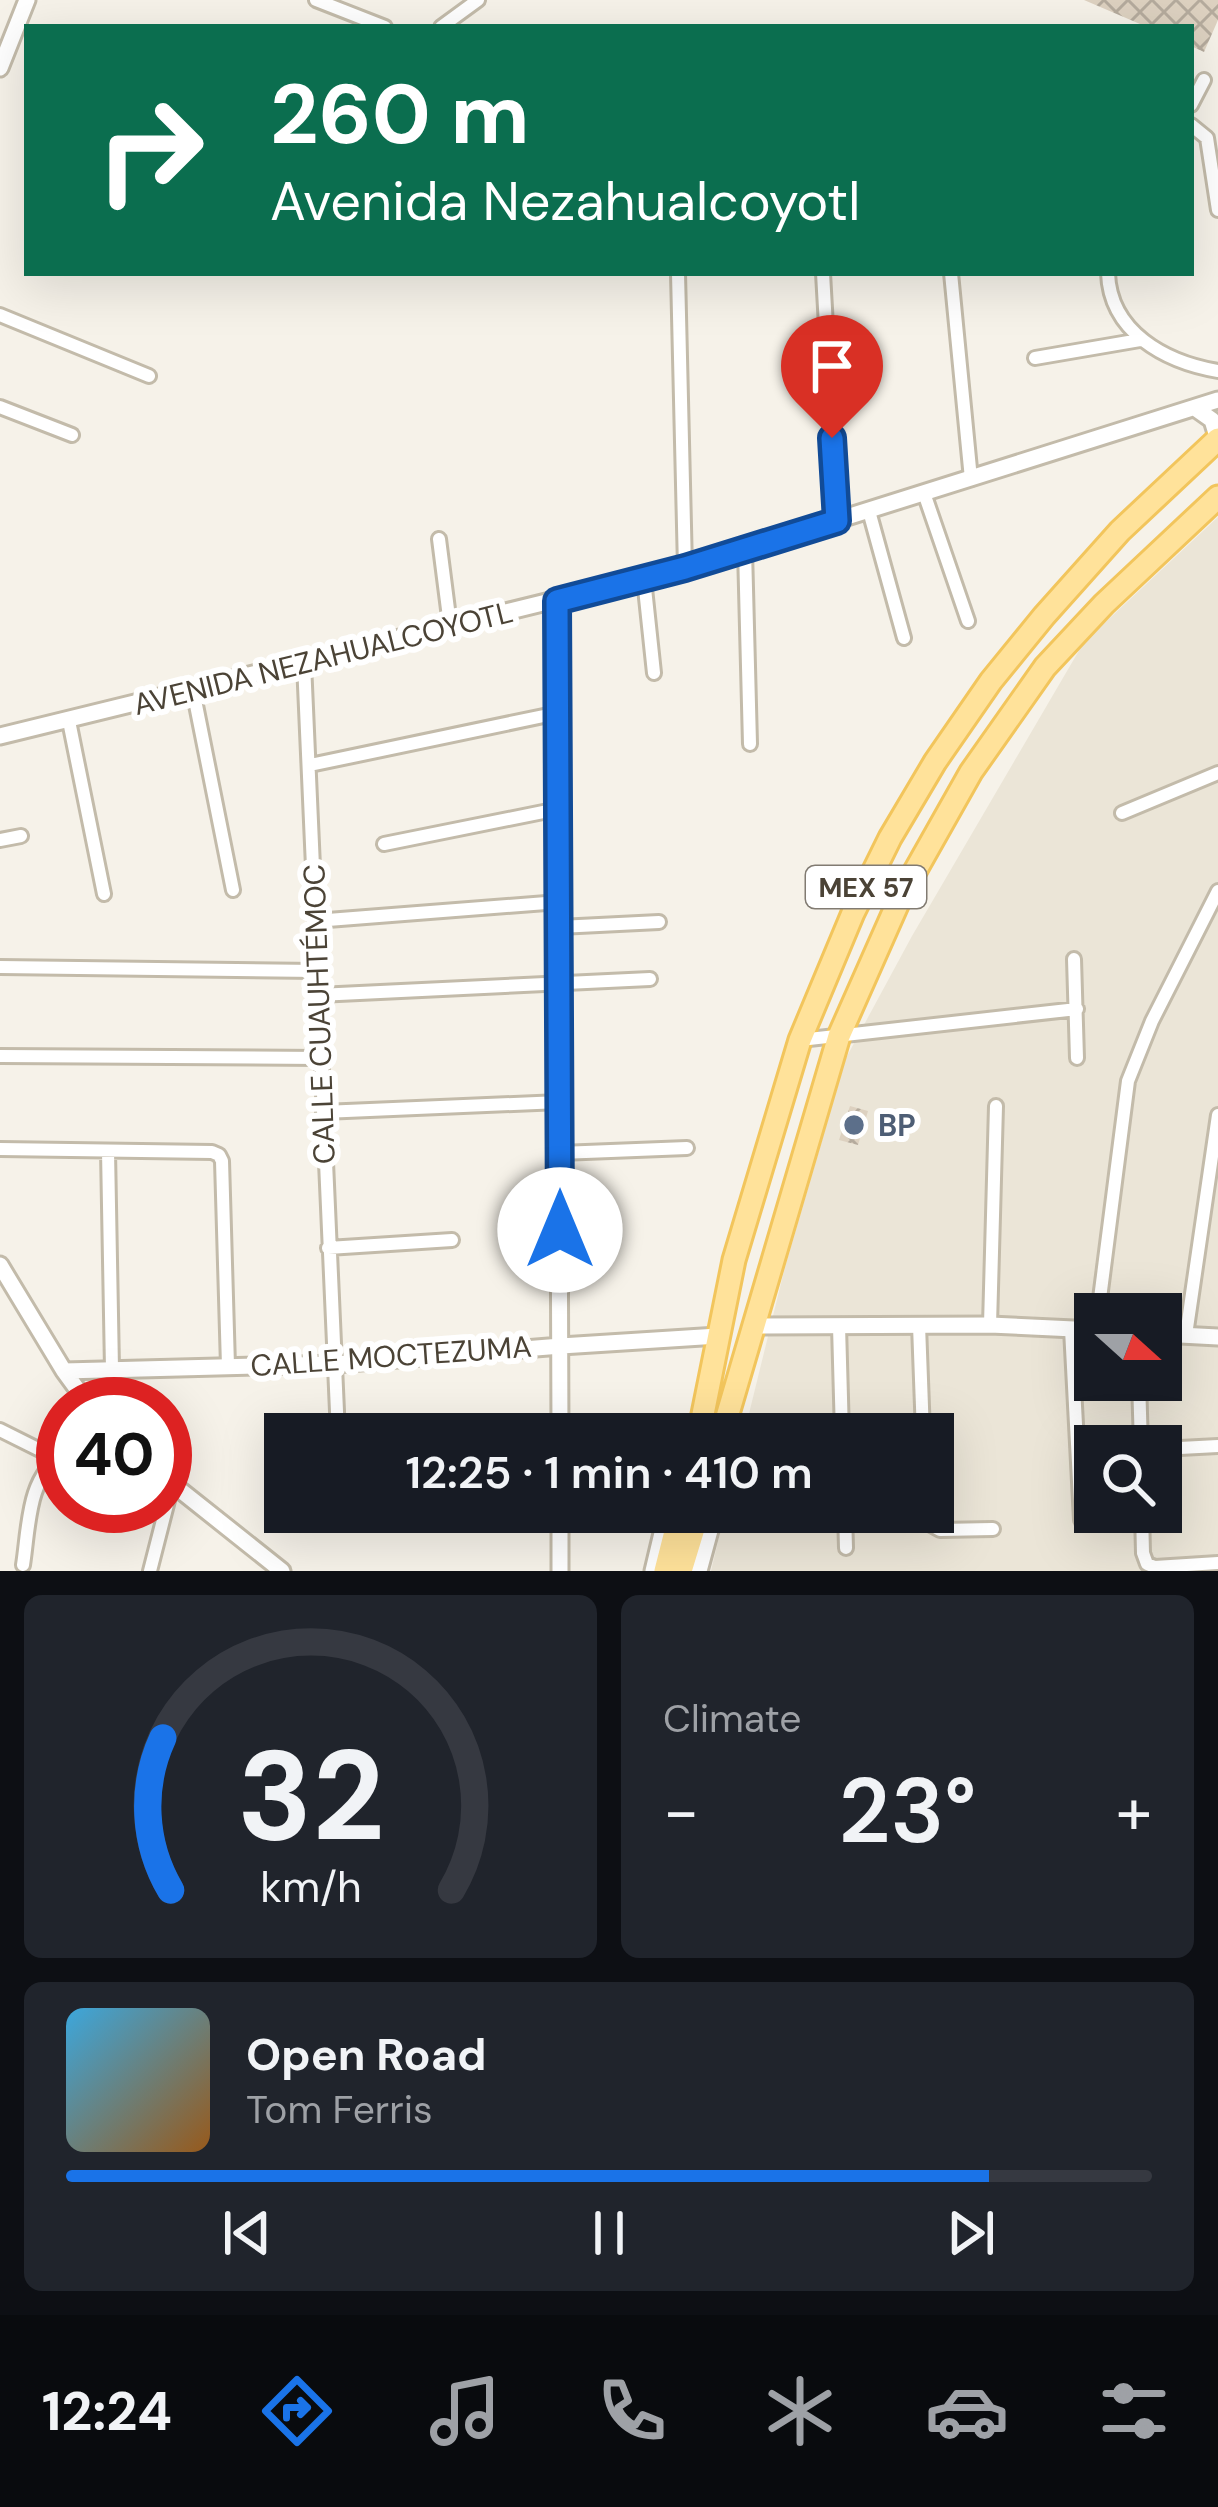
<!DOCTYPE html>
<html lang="en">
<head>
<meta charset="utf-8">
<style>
  :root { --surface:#171b24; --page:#20242c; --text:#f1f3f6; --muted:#9ea1a6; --line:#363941; --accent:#1a73e8 }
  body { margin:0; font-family:"DM Sans",sans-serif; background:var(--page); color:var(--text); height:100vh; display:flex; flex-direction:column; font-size:45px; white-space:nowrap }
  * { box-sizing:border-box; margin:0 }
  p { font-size:39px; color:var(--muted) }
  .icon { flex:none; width:66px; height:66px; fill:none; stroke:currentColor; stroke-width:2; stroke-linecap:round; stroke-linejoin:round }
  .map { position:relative; height:1571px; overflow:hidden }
  .sheet { display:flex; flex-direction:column; gap:24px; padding:24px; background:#0d0f14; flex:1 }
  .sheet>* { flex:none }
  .hud { position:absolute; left:24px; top:24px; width:1170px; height:252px; border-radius:0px; box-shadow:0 12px 48px #0002; background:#0b6e4f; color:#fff; overflow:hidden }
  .needle { width:78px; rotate:111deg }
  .controls { position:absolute; left:1074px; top:1293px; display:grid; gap:24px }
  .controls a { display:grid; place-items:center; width:108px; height:108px; border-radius:0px; background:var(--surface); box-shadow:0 12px 48px #0002; font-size:60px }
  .speed { position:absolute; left:36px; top:1377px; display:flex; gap:24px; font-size:60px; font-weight:700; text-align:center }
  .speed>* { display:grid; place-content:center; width:156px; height:156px; border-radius:50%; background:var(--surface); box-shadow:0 12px 48px #0002; line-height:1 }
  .speed .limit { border:18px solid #d22; background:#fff; color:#111 }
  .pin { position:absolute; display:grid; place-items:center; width:102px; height:102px; color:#fff; margin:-123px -51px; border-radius:50% 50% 50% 0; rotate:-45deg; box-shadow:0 0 12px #0007 }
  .pin .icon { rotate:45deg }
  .me { position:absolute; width:132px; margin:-66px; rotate:0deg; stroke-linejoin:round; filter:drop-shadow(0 0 9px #0008) }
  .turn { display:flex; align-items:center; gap:42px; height:252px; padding:0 48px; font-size:54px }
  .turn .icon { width:156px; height:156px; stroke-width:2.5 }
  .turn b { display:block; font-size:84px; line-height:102px }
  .big { font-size:90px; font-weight:600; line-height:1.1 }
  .sheet .card { flex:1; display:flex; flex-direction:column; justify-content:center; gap:18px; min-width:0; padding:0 42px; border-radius:18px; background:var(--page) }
  .sheet .dial { align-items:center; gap:0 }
  .dial svg { height:312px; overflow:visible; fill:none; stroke:var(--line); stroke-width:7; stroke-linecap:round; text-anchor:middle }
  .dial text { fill:var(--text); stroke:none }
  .song { display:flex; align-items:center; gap:36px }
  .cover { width:144px; height:144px; border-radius:18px; background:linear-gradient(135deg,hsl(200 70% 55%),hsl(30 70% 35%)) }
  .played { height:12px; border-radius:6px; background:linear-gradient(90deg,var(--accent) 85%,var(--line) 85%) }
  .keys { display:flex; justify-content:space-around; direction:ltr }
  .heat { display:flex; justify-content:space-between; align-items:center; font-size:66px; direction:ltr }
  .sheet .tiles { flex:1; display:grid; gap:24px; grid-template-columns:1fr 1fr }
  .card:last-child { grid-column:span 2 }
  .trip { position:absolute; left:264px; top:1413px; width:690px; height:120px; border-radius:0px; background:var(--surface); box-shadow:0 12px 48px #0002; font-weight:600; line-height:120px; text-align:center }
  .menu { display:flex; height:192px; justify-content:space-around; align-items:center; background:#090b0e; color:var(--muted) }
  .menu .icon { width:84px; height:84px }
  .menu .on { color:var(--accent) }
  .menu b { font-size:54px; color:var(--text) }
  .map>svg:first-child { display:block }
  .residential { fill:#ebe5d7; fill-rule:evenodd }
  .building { fill:url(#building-cross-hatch) }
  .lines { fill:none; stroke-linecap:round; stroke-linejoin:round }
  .minor-casing { stroke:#c3bbaa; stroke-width:18 }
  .tertiary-casing { stroke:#c3bbaa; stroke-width:21 }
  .primary-casing { stroke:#f2c55c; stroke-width:27 }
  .minor { stroke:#fff; stroke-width:12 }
  .tertiary { stroke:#fff; stroke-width:15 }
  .primary { stroke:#ffe29a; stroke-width:21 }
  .route-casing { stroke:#114b97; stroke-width:30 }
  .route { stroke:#1a73e8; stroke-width:21 }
  .service-dot { fill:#5c6f8a; stroke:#fff; stroke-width:4.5 }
  .labels { text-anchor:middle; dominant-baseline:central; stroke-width:12; stroke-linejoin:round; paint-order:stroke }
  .shield { fill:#fff; stroke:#817b72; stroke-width:3 }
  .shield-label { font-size:27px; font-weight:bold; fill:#4b4336 }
  .street-label { font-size:30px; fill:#4b4336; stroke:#fff }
  .service-label { font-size:30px; font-weight:bold; fill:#4e5e75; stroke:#fff; text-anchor:start }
</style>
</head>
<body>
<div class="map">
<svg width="1218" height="1571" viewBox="0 0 1218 1571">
  <defs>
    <pattern id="building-cross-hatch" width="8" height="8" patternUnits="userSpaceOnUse" patternTransform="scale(3)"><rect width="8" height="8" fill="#ddd1c0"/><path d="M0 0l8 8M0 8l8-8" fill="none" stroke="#b5ab9d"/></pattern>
  </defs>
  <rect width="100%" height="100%" fill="#f6f2e9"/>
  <path class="residential" d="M1218,517V1571H711L725,1512H933V1434H744L784,1271L846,1058L912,936L1084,642ZM1095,1314H1161V1380H1095ZM1095,1446H1161V1512H1095Z"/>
  <path class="building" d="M1084,0H1218V20L1204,52L1191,46V27H1147Z
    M850,1106L868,1111L858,1145L839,1140Z"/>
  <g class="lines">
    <defs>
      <path id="minor" d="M316,0L385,27
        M441,27L478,0
        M1191,105L1204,80
        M1191,125L1207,138L1218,210
        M678,273L685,568
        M823,273L837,521
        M951,273L971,479
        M1108,273C1110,332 1165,362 1218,371
        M0,315L149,376
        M1035,358L1140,340
        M0,407L72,435
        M924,493L968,621
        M869,511L904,638
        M439,539L450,625
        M745,550L750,744
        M644,579L654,673
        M304,663L338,1434
        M193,690L233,890
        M69,721L104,894
        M310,765L558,713
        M1122,813L1218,773
        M0,840L21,836
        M384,844L558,809
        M315,921L559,902
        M559,927L659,922
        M1074,959L1077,1058
        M0,967L317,971
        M318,995L650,979
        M800,1040L1077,1009
        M0,1056L321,1058
        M323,1112L560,1102
        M0,1149L212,1152L219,1155L222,1161L228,1366
        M108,1151L112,1369
        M560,1153L687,1148
        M328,1248L452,1240
        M1098,1314L1128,1081L1152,1021L1218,891
        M919,1325L923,1434
        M990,1325L996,1106
        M839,1326L842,1434
        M1071,1329L1081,1520
        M1186,1335L1218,1115
        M1139,1380L1141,1446
        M0,1430L56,1458
        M338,1433L501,1428
        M1161,1449L1218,1446
        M398,1512L498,1514
        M845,1512L846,1548
        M926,1512L931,1525L940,1530L993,1529
        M1142,1512L1143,1553L1147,1564L1155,1567L1218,1563
        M23,1565C29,1527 27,1477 63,1455
        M150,1571L172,1485"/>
      <path id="tertiary" d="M0,68L27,0
        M1195,408L1212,420L1218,440
        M557,601L560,1434
        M0,736L685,568L1218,400
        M0,1265L64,1371L88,1404
        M755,1326L990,1325L1095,1330
        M1161,1334L1218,1337
        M64,1371L336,1364L561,1346L718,1336
        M165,1478L282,1571
        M560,1571V1512
        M653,1571L667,1512
        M699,1571L715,1512"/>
      <path id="primary" d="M699,1434L734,1260L800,1040L853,913L890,838L935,762L991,681L1044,616L1120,531L1218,439
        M722,1434L839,1036L901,896L971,772L1045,667L1104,604L1218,497
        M665,1571L680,1512
        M681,1571L699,1512"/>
    </defs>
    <use href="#minor" class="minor-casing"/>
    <use href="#tertiary" class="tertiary-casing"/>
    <use href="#primary" class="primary-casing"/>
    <use href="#minor" class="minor"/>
    <use href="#tertiary" class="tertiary"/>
    <use href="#primary" class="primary"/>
  </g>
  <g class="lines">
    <defs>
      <path id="route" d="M560,1230L557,601L685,568L837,521L832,438"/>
    </defs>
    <use href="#route" class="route-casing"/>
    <use href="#route" class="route"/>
  </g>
  <circle class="service-dot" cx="854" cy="1125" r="12"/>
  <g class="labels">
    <rect class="shield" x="806" y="866" width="120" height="42" rx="9"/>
    <g class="shield-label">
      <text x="866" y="887">MEX 57</text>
    </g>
    <g class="street-label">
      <text transform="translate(323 658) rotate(-14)">AVENIDA NEZAHUALCOYOTL</text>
      <text transform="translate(319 1014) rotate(-92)">CALLE CUAUHTÉMOC</text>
      <text transform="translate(391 1356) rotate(-4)">CALLE MOCTEZUMA</text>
    </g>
    <g class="service-label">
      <text x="878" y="1125">BP</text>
    </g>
  </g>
</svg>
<div class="controls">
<a><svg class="needle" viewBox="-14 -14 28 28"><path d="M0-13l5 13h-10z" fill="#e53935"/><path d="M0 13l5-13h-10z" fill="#9ea1a6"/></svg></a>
<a><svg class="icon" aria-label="search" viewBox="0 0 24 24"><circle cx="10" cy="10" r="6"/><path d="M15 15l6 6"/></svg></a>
</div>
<div class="speed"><div class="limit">40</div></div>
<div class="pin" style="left:832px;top:438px;background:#d93025"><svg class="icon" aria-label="arrive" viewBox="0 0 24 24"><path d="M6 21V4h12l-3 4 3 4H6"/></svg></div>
<svg class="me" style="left:560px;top:1230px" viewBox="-20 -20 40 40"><circle r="19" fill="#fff"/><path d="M0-13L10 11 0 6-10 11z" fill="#1a73e8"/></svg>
<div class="trip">12:25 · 1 min · 410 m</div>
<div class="hud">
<div class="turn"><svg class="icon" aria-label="right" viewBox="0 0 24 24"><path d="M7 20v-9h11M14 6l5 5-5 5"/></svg><div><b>260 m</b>Avenida Nezahualcoyotl</div></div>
</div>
</div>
<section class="sheet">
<div class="tiles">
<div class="card dial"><svg viewBox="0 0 100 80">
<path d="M14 69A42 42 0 1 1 86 69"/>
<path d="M14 69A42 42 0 0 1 12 30" stroke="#1a73e8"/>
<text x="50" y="56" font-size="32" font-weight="700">32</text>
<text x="50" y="72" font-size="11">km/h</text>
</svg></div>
<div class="card"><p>Climate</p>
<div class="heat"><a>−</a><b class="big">23°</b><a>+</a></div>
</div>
<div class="card">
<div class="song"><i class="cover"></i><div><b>Open Road</b><p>Tom Ferris</p></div></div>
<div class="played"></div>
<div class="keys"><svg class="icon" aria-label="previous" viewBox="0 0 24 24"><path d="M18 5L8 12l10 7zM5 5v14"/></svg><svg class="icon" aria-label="pause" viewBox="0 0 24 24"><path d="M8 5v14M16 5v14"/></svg><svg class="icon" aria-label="next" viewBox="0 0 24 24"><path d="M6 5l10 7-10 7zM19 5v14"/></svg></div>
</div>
</div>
</section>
<nav class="menu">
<b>12:24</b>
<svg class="icon on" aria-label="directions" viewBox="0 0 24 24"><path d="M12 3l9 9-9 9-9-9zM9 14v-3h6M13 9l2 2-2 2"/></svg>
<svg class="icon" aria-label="music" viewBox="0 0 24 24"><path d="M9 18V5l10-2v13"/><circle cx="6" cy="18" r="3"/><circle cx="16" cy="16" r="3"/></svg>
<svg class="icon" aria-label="phone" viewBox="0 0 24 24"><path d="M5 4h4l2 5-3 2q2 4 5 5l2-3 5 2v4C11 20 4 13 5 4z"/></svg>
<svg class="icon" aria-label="climate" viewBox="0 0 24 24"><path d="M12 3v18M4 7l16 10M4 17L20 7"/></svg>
<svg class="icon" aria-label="car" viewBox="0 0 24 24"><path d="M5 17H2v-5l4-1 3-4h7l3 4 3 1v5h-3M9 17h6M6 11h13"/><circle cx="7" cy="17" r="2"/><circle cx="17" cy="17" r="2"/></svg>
<svg class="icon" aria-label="filters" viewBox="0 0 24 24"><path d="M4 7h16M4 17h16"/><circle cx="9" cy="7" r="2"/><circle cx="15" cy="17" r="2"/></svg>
</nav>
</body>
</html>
